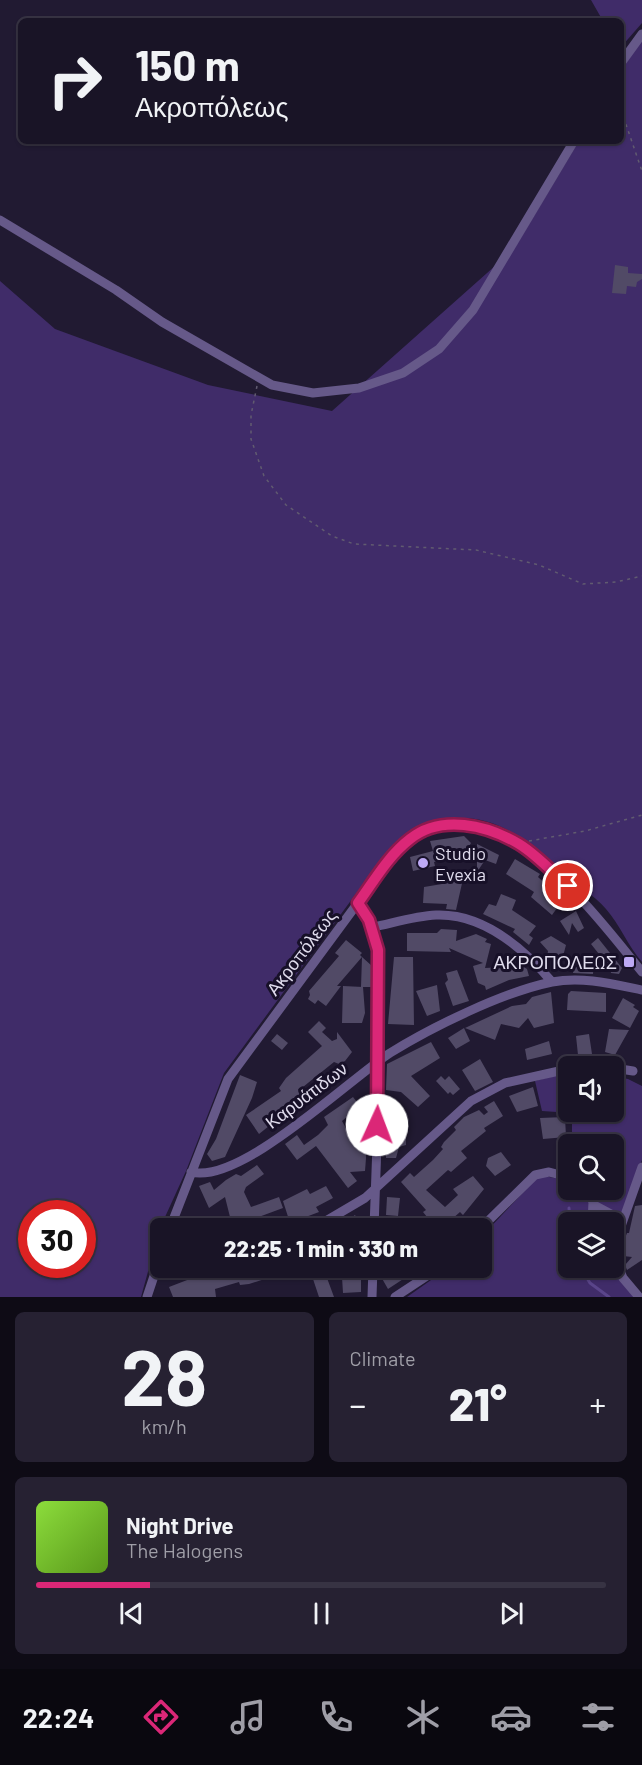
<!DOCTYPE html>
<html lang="en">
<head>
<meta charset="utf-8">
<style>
  :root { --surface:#191426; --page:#262132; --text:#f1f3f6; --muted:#9f9ea7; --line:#373343; --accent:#db2777 }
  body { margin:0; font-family:Barlow,sans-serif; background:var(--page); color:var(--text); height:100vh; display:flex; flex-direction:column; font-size:22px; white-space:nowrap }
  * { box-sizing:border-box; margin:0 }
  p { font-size:20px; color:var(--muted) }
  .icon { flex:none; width:33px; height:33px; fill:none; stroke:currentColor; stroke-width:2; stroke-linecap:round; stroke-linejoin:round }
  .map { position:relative; height:1297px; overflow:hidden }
  .details { display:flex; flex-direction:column; gap:15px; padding:15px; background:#0e0b15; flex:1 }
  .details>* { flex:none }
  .top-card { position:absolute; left:18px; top:18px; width:606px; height:126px; border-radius:9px; box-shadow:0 2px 4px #0004,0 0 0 2px var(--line); background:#191426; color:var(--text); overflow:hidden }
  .buttons { position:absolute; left:558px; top:1056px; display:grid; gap:12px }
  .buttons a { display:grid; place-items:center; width:66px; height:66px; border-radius:9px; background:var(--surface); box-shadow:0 2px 4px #0004,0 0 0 2px var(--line); font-size:30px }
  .speed { position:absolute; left:18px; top:1200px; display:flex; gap:12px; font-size:30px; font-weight:700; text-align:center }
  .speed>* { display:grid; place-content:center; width:78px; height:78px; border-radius:50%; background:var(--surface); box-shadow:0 2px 4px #0004,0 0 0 2px var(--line); line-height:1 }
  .speed .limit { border:9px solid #d22; background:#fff; color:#111 }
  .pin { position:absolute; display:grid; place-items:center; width:51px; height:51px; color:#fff; margin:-26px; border:3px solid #fff; border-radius:50%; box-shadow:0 2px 6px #0007 }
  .me { position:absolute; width:66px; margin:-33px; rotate:2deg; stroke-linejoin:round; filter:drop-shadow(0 0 4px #0008) }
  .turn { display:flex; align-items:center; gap:21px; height:126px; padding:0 18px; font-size:27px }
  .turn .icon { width:78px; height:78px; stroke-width:2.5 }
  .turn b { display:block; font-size:42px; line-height:51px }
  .big { font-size:45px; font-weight:800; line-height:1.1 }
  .details .tile { flex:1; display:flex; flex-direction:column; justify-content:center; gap:9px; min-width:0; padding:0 21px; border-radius:9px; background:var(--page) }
  .details .dial { align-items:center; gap:0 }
  .dial b { font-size:78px; line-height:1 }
  .song { display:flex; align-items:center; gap:18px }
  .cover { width:72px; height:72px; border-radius:9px; background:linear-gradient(135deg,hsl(90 70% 55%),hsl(90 70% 35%)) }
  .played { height:6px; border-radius:3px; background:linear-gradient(90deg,var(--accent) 20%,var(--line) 20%) }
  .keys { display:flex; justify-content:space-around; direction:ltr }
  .heat { display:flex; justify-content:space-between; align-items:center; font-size:33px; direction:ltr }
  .details .tiles { flex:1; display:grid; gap:15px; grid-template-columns:1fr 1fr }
  .tile:last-child { grid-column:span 2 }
  .trip { position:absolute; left:150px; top:1218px; width:342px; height:60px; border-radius:9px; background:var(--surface); box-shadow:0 2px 4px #0004,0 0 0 2px var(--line); font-weight:800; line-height:60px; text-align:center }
  .menu { display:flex; height:96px; justify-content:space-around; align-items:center; background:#0a080f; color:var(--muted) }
  .menu .icon { width:42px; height:42px }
  .menu .selected { color:var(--accent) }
  .menu b { font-size:27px; color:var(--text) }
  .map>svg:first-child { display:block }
  .green { fill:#402c69; fill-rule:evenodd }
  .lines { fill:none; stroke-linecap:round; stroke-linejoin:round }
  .stream { stroke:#5a458a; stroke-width:3 }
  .building { fill:#514a66 }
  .path { stroke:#615b70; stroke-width:1.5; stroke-dasharray:3 4.5; stroke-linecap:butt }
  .street { stroke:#665989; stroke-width:9 }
  .route-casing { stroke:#8e194d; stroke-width:15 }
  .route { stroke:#db2777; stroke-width:10 }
  .poi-dot { fill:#bda9f5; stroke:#171028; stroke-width:2 }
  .labels { text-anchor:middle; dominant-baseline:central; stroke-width:6; stroke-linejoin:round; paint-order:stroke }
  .poi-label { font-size:18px; fill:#e1ddee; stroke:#171028; text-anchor:start }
  .street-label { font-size:18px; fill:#e1ddee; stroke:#171028 }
</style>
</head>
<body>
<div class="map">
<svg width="642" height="1297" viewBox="0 0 642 1297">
  <rect width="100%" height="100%" fill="#211a32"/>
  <path class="green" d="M591,0H642V23L621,47V21H603Z
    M642,39V962C628,946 620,925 606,909C594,894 574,885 560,872C550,863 541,852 530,844C465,796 414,819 369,876L224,1073L186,1171L160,1228L141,1297H0V281L55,329L208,385L332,411L514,249L579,141H621V71ZM32,1214H82V1264H32Z
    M568,1072V1112H614V1076L628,1079L642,1086V1160L614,1234V1222H568V1268L614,1267L634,1297H407L448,1268H482V1236L537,1178L544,1176L565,1180L568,1168V1190H614V1144H572V1113L542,1111L535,1081Z"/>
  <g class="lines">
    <path class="stream" d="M569,1208L570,1222
      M581,1268L590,1283L609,1297"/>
  </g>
  <path class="building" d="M615,265L628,267V273L642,274V279L637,282L636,287L627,286L626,294L612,293Z
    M464,836L471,843L464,855L434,862L435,866L413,871L410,857L433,851L430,841Z
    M477,844L499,855L496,864L485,860L477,872Z
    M515,859L540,874L538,877L563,900L552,915L531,897L534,892L506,874Z
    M463,879L456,910L446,909L447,904L423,903L424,887L442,884V880Z
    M501,894L516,900L512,910L536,926L529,935L533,938L529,945L513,932L515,929L483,914L489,904L496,906Z
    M576,911L584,928L578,932L572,923L569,935L560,921Z
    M441,929L457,930L456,941L476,934L487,939L485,942L491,944L485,968L504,967L511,959L527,969L529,976L509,980L486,990L485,986L478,983L473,966L483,963L449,948L451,952L407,951V933H437Z
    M551,936L566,945L562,960L547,957L548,951L540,942Z
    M598,938L622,968L619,974L611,973L610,968L591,944Z
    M346,940L362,953L360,955L362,957L337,986H341L326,1006L318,1000L315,1004L308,999L310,995L309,991L339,956L335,953Z
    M362,957L372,966L373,987H361Z
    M394,957H413L414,1025L388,1024Z
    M574,960L594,961L593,974L573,973Z
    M457,970L469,1001L453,1006L445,983L448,980L446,973Z
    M437,985L440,1011L427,1016L416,991Z
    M343,986L363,987L365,1013L362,1023H342Z
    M571,991L606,993V1012L567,1010L568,994Z
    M551,992L554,1023L534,1028L528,1018L519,1028L501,1024L495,1040L465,1028L512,1006L526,1004L532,997Z
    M623,998L635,1005L633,1007L639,1011L630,1028L612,1018Z
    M319,1021L326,1028L322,1032L332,1041L337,1039V1032L352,1052L345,1061L339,1064L334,1062L303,1087L309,1094L259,1134L246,1115L281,1091L279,1088L286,1078L322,1046L308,1032Z
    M464,1028L470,1041L456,1049L448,1038Z
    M609,1029L629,1030L615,1055L605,1052Z
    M277,1034L288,1043L282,1050L271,1041Z
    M589,1034L592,1054L578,1055L576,1036Z
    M549,1041L552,1054L527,1060L525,1049Z
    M431,1042L440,1058L411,1076L430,1096L418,1107L401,1092L386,1090L387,1064Z
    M480,1059L493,1082L475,1091L462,1070Z
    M240,1075L257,1082L252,1098L225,1157L212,1161L207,1154L216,1139Z
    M441,1076L445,1080L449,1076L460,1089L453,1095L450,1092L448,1094L436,1081Z
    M533,1087L538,1106L517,1112L509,1096Z
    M353,1097L360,1106L342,1121L348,1132L365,1134L366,1158L365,1171L350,1172L357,1181L348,1188L316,1146L297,1160L285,1144L297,1135L304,1145L318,1135L328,1125L324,1117Z
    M494,1101L503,1116L484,1128L486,1131L461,1151L467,1158L451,1172L448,1170L426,1190L445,1207L458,1195L453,1189L473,1176L484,1189L463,1215L460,1212L442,1228H436L423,1212L426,1210L401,1182L410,1173L414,1177L433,1160L443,1149L441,1147L444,1142L456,1130L454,1127L464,1117L479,1110L484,1115L488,1112L484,1107Z
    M565,1117L566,1137L543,1139L540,1118Z
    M384,1126L406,1129V1145L399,1147L396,1158H386Z
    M501,1152L511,1165L495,1176L486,1166L488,1158Z
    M257,1165L264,1174L246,1187L244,1192L251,1207L279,1197L283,1208L256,1218V1228H241L231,1221L225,1197L209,1208L199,1186L210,1182L214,1190L226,1180L236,1174L241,1176Z
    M326,1186L333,1198L316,1207L319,1212L290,1223L283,1201L307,1189L310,1194Z
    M387,1197L400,1198L398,1216L386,1215Z
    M642,1205V1260L627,1270L625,1265L632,1257L623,1256L622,1246L627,1233H629L635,1206Z
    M355,1215L361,1226L357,1228H337Z
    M190,1217L221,1227L220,1228H186Z
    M230,1268H302L276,1279L274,1276L249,1284L240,1285L239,1282L215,1289L216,1297H173L169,1287L208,1272L209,1274Z
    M382,1268H420L388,1289L380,1275Z
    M361,1275V1292L343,1293L342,1277Z
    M327,1278L334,1297H319L313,1279Z"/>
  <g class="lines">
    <path class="path" d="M621,110L642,171
      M257,386L251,415V439L264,476L286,505L332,536L354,544L476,550L539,565L583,584L616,582L642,576
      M529,841L585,831L642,815"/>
    <path class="street" d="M621,63L642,34
      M0,220L116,290L162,322L272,385L313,393L359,388L403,373L439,349L473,310L574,141
      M358,903L373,927L379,960L380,1060L374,1228
      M373,927C393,923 415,916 436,915C483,913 524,949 552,982
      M580,1066H608
      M614,1068L633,1071
      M191,1172C240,1185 347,1081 390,1053C432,1027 503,992 552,982C582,976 613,984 642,990
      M587,1190L593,1202L592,1222
      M594,1205L622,1220
      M170,1228L228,1079L388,862C477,755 587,904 642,972
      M314,1228L365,1198L471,1101L505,1083L568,1069
      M481,1228L535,1175L549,1172L568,1177
      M614,1246L642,1167
      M614,1256L623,1278L639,1297
      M156,1273L170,1275L191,1268
      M147,1297L160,1258
      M372,1297L373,1268
      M395,1297L439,1268"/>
  </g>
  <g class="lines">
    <defs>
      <path id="route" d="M377,1125L378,950L369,920L358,903C374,881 388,856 410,839C441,814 487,825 519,844C537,855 552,872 568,886"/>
    </defs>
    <use href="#route" class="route-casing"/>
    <use href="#route" class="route"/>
  </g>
  <g class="poi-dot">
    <circle cx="423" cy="863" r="6"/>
    <rect x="623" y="956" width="12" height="12" rx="3"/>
  </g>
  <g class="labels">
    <g class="poi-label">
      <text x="435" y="853">Studio<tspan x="435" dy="21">Evexia</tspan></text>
      <text x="617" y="962" text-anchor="end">ΑΚΡΟΠΟΛΕΩΣ</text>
    </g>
    <g class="street-label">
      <text transform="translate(301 952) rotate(-53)">Ακροπόλεως</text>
      <text transform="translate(306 1095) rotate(-37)">Καρυάτιδων</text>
    </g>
  </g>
</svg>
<div class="buttons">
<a><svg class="icon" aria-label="sound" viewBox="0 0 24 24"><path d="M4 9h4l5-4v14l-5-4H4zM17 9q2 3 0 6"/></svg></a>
<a><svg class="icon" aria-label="search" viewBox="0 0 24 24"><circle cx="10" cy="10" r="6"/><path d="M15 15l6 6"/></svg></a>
<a><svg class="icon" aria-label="layers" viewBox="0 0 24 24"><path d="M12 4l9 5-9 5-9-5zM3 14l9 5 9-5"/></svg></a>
</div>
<div class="speed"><div class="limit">30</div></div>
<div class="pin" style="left:568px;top:886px;background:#d93025"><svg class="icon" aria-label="arrive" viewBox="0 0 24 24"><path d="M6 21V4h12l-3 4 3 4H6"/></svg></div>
<svg class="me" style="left:377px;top:1125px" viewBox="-20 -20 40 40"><circle r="19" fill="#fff"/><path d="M0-13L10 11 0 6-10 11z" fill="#db2777"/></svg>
<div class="trip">22:25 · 1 min · 330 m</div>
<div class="top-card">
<div class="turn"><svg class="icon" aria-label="right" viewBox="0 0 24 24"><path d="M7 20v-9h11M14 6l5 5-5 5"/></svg><div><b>150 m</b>Ακροπόλεως</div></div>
</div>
</div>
<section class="details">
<div class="tiles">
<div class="tile dial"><b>28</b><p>km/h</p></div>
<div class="tile"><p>Climate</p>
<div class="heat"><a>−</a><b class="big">21°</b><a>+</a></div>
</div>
<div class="tile">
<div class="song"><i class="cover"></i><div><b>Night Drive</b><p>The Halogens</p></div></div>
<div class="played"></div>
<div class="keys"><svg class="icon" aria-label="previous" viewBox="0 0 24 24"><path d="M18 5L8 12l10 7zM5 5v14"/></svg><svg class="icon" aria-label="pause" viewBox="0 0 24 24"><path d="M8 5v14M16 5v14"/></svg><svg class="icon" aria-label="next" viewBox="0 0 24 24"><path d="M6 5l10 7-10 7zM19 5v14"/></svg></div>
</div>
</div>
</section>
<nav class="menu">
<b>22:24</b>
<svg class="icon selected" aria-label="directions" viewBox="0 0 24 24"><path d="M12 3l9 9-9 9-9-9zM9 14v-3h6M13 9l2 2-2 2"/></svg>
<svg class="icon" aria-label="music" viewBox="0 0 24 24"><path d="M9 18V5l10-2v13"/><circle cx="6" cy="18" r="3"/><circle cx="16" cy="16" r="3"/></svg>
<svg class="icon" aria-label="phone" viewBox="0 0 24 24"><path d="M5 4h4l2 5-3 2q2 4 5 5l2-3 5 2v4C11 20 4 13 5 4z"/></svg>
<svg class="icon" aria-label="climate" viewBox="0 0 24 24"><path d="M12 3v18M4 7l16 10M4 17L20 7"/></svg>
<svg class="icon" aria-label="car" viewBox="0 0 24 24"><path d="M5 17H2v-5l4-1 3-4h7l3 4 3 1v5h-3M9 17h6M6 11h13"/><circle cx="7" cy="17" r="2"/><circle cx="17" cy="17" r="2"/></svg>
<svg class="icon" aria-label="filters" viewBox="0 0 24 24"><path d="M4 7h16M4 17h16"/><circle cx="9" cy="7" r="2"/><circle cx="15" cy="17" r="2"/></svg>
</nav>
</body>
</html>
